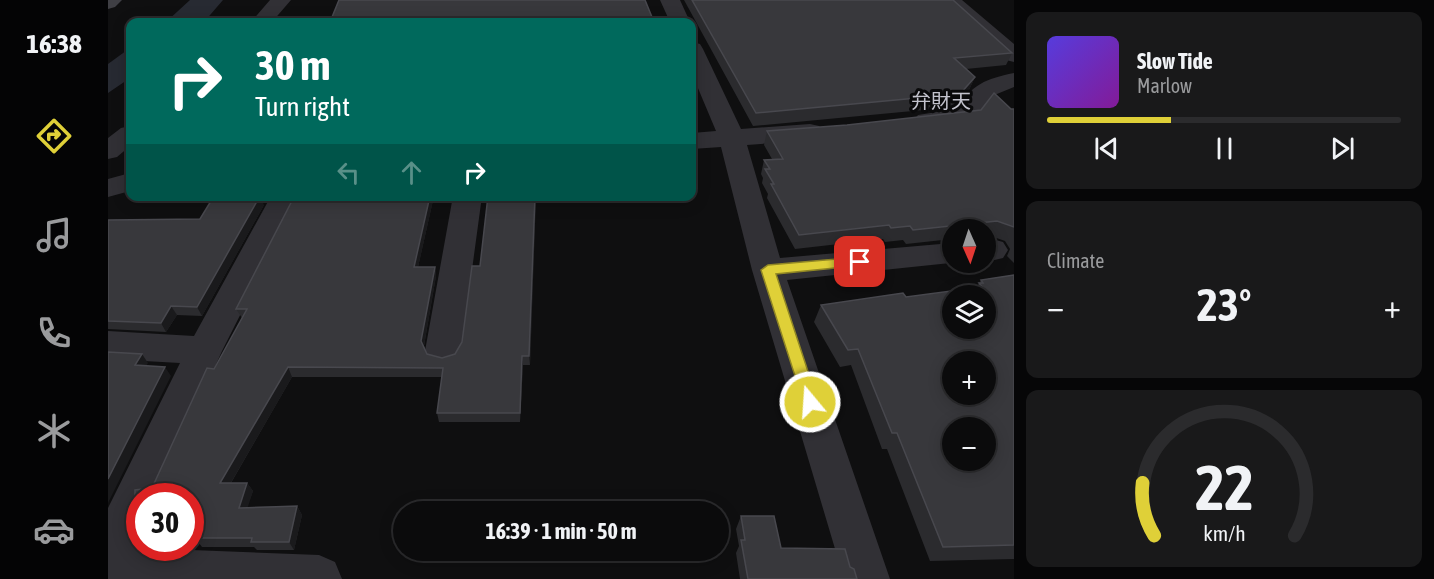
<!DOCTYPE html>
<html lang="en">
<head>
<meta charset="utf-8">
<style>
  :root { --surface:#0b0b0c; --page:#19191a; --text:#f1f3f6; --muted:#9a9b9d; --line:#2b2b2d; --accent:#dfd038 }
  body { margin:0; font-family:"Asap Condensed","Noto Sans JP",sans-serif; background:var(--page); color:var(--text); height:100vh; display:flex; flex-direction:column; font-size:22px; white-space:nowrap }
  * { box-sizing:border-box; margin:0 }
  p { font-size:20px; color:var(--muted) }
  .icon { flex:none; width:33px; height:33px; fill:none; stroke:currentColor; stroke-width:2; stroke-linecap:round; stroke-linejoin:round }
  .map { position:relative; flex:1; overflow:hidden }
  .sheet { display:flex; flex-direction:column; gap:12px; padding:12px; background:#060607; width:420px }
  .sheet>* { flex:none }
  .banner { position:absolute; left:18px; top:18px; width:570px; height:183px; border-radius:12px; box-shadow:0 3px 15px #0003,0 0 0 2px var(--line); background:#00695c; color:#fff; overflow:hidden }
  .needle { width:39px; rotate:177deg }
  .fabs { position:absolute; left:834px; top:219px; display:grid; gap:12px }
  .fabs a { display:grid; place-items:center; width:54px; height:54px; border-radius:50%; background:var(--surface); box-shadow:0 3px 15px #0003,0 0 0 2px var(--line); font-size:30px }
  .speed { position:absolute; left:18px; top:483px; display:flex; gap:12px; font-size:30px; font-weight:700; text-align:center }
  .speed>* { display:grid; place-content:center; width:78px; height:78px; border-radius:50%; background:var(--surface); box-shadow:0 3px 15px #0003,0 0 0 2px var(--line); line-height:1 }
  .speed .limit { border:9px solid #d22; background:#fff; color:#111 }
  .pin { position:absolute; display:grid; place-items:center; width:51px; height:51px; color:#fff; margin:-26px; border-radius:12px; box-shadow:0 3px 9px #0006 }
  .me { position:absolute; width:66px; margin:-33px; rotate:342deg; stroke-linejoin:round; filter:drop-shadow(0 0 4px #0008) }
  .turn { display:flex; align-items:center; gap:21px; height:126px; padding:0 30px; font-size:27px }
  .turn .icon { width:78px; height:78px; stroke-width:2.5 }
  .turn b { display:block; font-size:42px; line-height:51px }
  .lanes { display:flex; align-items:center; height:57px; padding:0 30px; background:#0003; justify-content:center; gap:30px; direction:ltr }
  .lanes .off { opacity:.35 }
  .big { font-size:45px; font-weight:700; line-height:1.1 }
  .sheet .tile { flex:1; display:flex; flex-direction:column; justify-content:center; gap:9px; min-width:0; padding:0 21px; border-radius:12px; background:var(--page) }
  .sheet .dial { align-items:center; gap:0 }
  .dial svg { height:156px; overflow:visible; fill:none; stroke:var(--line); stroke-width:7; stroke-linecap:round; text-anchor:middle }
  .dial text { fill:var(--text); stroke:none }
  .song { display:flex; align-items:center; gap:18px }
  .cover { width:72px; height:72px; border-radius:9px; background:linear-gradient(135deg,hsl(250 70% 55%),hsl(290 70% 35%)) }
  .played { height:6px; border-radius:3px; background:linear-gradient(90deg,var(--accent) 35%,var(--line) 35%) }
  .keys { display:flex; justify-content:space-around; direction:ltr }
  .heat { display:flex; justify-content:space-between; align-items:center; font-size:33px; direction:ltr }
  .trip { position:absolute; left:285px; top:501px; width:336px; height:60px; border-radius:30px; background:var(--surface); box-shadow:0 3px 15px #0003,0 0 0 2px var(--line); font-weight:700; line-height:60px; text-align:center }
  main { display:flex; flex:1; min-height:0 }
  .tab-bar { display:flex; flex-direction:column; width:108px; justify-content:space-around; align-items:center; background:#040405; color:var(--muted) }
  .tab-bar .icon { width:42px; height:42px }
  .tab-bar .selected { color:var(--accent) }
  .tab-bar b { font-size:27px; color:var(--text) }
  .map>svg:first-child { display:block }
  .water { fill:#272a32 }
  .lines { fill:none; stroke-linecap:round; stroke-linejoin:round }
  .minor { fill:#313035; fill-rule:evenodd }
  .secondary { fill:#3f3f44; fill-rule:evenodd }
  .wall { fill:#2b2b2e }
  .shaded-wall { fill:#1a1a1c }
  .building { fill:#38383c; stroke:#48484e; stroke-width:1.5; fill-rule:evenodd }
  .route { fill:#dfd038; stroke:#918724; stroke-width:1.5 }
  .labels { text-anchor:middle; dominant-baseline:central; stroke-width:6; stroke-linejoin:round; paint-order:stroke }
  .far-quarter-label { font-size:20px; fill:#c2c2cc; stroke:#0a0a0b }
</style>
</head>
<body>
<main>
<nav class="tab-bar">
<b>16:38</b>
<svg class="icon selected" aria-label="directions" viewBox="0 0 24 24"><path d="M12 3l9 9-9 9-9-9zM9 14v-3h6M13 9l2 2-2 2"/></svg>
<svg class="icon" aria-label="music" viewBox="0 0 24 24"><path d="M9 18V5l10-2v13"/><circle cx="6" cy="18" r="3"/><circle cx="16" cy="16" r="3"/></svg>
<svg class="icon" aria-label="phone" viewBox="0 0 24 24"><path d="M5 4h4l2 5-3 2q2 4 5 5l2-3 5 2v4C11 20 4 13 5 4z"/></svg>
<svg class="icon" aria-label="climate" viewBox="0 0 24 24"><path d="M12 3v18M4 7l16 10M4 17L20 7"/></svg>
<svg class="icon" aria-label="car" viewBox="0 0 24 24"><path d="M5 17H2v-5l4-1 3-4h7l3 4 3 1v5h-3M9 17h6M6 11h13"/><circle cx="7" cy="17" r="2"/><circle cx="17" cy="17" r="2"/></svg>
</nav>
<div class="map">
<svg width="906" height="579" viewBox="0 0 906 579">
  <rect width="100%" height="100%" fill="#0f0f10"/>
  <path class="water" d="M82,0H115L96,22H58Z
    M22,48V78L0,93V64Z"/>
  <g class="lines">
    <path class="minor" d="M162,0H183L164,22H143Z
      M552,0H572L582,22H562Z
      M832,0H854L906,44V62L898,60Z
      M584,42L592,44L595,49L633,129L702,124L711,126L715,132L711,138L702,140L639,145L672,258L844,243V262H852L679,280L782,579H736L644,270L613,147L584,149V133L608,131L584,74Z
      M906,73V87L884,96L866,121L819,128L810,125L806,120L810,115L848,109C865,84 877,79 906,73Z
      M22,126V146L9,157L0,159V138L13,128Z
      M22,173V191L0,197V179Z
      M163,196H192L114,351L49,496H32V535L27,545H32V548L211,555L227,562L234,579H0V508L72,363L0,359V331L86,336Z
      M345,196H374L353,351L348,361L335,365L322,361L317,351Z
      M884,239L895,242L900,250L895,258L878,262V240Z"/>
    <path class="secondary" d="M0,0H14L7,7L0,9Z"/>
  </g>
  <path class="wall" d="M576,0H845L904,53L898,65L858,69L867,77L861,90L847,107L645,126Z
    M906,109V263L899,256L902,249L897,241L880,235H878V230H844V239L798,244L795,240L777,242L775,239L687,249L659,198L660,194L654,183L655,178L653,174L656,160L664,159L656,145L659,131L739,125Z
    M326,196L310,267H327L328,276L316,346L319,354L334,358L347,354L354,342L364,266H372L380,196H428L422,365H415L412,422H331L329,413L334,377H184L123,483H139L145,491L139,507L189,506L194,515L186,550H149L146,547H94L87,538L89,533L82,532V496H32V519L27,514V490L44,488L99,368L106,369L134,318L128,309L186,197Z
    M156,205L94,316L69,315L58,332L0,329V220L92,219Z
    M906,275V559L822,561L779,449H774L743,365L732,367L706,322L713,305L798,297L868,288L873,280Z
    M633,516L673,548L742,567L749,579H632L628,553L631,546L628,529Z"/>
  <path class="shaded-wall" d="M867,77L861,90L847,107L852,94Z
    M152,196L156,205L94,316L89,307Z
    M322,196H326L308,276L306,267Z
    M427,196H428L422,365L421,356Z
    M327,267L328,276L315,351L313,341Z
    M63,306L69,315L58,332L53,323Z
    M34,354L40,363L34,374L27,365Z
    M414,356L415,365L412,422V413Z
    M57,367L63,376L0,503V479Z
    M180,367L184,377L118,491L112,483Z
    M139,483L145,491L137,516L131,508Z
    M189,506L194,515L186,550L181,542Z"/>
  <path class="building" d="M231,0H537L546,22H222Z
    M584,0H845L904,53L846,58L867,77L852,94L648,113Z
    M886,93L903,109H906V227L889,221L805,230L802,226L783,228L781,225L691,235L663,184H666L657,169H662L656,160L675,159L659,131L739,125L873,110Z
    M106,196H152L89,307L63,306L53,323L0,321V220L92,219Z
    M322,196L306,267H327L313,341L319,354L334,358L347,354L354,342L364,266H372L380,196H427L421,356H414L412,413H329L335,368L180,367L112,483H139L131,508L189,506L181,542H143L144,538H87L92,525L82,524V496H32V514H27V490L44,488L99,368L106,369L139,309H128L186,197Z
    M906,275V545L835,547L789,433H784L750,349L740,350L713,305L795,293L798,297L874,287L871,283H875L873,280ZM844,296H878V328H844ZM844,362H878V394H844ZM844,428H878V460H844Z
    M0,352L34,354L27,365L57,367L0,479Z
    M633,516H666L673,548L737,549L742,567L746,569L749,579H640L633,540H637Z"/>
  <path class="route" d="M752,257L759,262L757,265L668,274L710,402L708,407L702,409L697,407L653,270L660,265Z"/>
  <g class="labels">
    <g class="far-quarter-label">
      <text x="833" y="100">弁財天</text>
    </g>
  </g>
</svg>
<div class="fabs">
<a><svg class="needle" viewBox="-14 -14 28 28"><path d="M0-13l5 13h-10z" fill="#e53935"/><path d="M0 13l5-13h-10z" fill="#9a9b9d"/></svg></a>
<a><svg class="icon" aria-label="layers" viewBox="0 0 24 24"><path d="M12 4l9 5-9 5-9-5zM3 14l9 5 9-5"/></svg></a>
<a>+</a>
<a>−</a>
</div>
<div class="speed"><div class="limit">30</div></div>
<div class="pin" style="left:752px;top:262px;background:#d93025"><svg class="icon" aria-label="arrive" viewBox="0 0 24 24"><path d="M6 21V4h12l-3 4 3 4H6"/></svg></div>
<svg class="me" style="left:702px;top:402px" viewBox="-20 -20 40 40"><circle r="17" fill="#dfd038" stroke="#fff" stroke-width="3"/><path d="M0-11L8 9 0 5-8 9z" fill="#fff"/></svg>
<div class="trip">16:39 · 1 min · 50 m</div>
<div class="banner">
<div class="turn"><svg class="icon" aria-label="right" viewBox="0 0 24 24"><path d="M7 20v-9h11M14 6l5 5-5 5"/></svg><div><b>30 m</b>Turn right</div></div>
<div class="lanes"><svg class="icon off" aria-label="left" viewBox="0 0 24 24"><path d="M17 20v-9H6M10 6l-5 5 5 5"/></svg><svg class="icon off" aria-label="ahead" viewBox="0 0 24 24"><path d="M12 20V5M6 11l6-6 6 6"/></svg><svg class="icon" aria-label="right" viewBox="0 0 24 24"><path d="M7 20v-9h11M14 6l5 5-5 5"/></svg></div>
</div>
</div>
<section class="sheet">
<div class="tile">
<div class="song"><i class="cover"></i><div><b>Slow Tide</b><p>Marlow</p></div></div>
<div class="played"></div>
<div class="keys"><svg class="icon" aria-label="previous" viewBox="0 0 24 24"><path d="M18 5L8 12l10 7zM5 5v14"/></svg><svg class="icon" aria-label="pause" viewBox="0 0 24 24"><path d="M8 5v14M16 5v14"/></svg><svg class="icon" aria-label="next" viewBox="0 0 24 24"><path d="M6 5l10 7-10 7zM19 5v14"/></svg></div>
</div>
<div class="tile"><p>Climate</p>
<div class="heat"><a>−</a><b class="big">23°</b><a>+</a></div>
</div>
<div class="tile dial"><svg viewBox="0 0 100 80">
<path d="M14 69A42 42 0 1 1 86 69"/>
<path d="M14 69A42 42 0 0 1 8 42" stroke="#dfd038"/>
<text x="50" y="56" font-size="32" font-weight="700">22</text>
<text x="50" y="72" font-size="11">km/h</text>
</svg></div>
</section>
</main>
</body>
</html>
